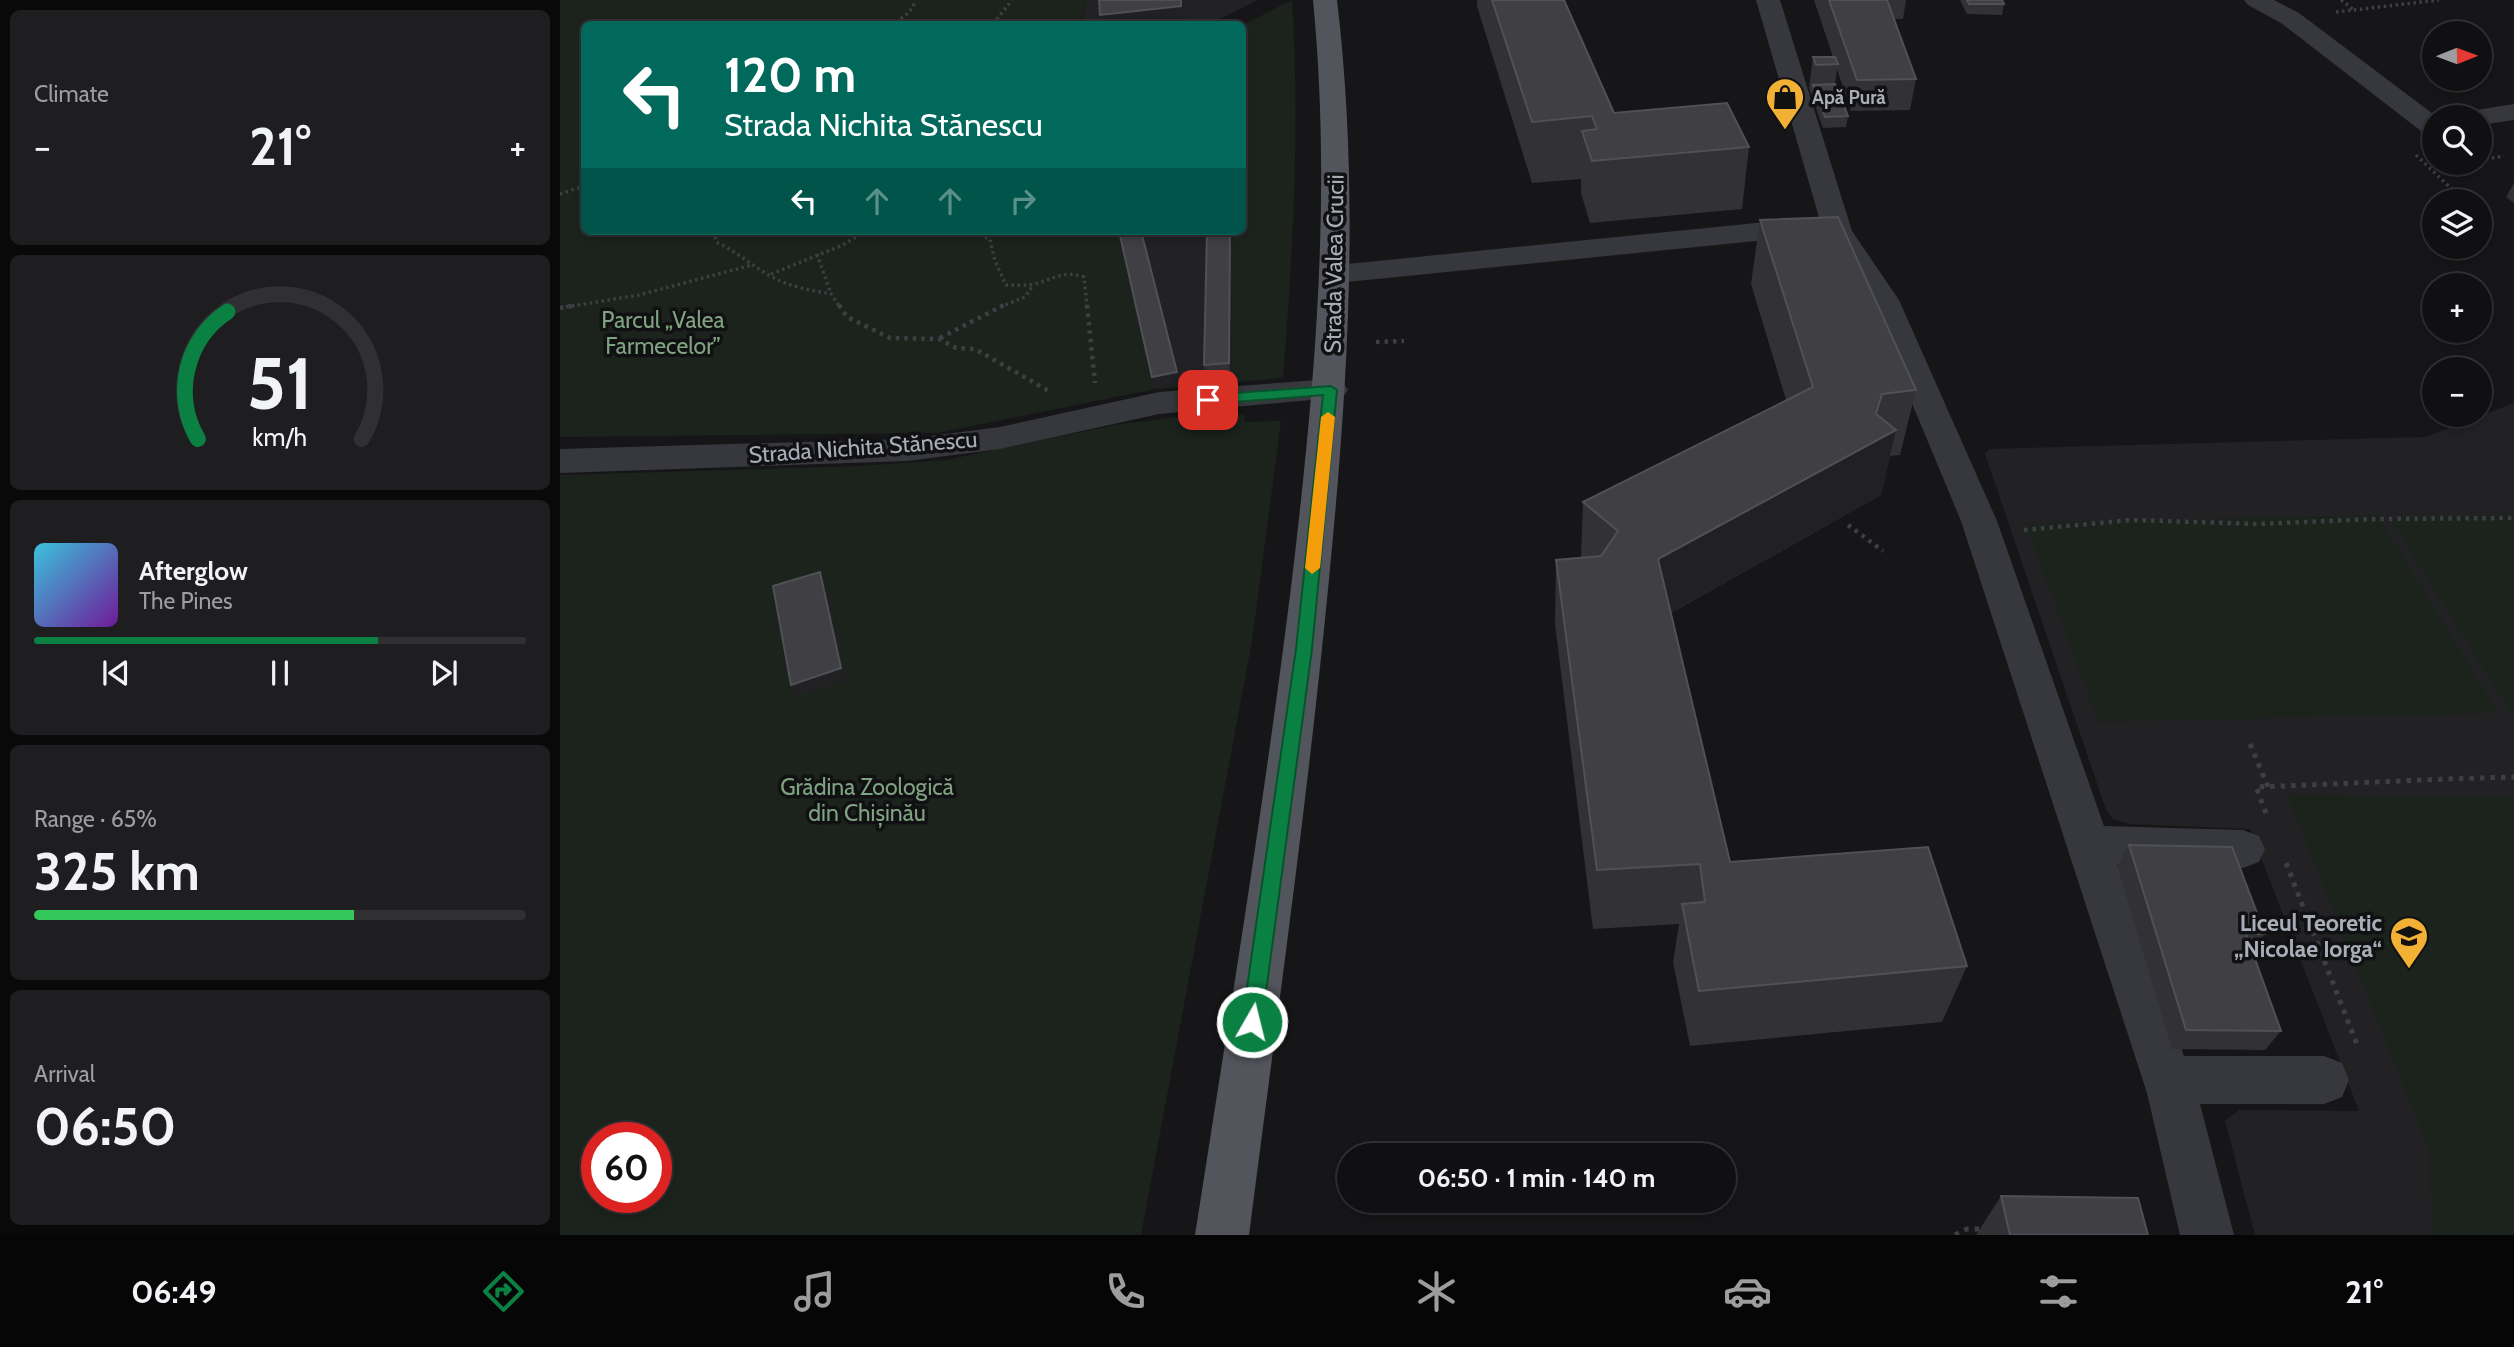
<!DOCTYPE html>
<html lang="en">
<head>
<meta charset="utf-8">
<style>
  :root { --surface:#101012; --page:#1e1e20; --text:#f1f3f6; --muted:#9c9d9f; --line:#303032; --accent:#0b8043 }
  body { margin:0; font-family:Cabin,sans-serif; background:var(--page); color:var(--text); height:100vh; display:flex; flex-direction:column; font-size:26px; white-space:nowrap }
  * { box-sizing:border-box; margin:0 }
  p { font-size:23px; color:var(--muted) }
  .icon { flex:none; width:38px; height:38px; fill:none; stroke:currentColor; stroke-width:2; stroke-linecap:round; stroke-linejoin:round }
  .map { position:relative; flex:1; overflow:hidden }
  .panel { display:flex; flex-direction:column; gap:10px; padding:10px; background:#09090a; width:560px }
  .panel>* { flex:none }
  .banner { position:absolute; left:21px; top:21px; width:665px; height:214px; border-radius:10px; box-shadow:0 4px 10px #0003,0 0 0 2px var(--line); background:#00695c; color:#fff; overflow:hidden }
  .needle { width:46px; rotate:89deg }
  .controls { position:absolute; left:1862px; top:21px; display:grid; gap:14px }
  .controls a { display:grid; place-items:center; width:70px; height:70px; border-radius:50%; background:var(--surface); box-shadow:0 4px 10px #0003,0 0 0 2px var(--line); font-size:35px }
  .speed { position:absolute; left:21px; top:1122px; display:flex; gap:14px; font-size:35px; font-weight:700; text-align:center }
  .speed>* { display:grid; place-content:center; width:91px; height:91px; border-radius:50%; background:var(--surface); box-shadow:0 4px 10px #0003,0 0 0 2px var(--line); line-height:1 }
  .speed .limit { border:10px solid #d22; background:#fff; color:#111 }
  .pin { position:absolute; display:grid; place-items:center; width:60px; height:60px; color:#fff; margin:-30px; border-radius:14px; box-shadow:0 4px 10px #0006 }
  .me { position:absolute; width:77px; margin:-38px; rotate:8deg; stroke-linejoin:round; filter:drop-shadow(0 0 5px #0008) }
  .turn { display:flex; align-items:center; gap:24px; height:147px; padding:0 28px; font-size:32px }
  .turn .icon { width:91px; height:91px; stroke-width:2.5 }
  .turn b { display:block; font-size:49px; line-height:60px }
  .lanes { display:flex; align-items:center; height:66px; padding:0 28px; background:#0003; justify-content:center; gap:35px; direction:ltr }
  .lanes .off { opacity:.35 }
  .big { font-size:52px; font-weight:700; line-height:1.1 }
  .panel .tile { flex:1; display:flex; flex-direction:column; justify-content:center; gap:10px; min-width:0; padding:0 24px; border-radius:10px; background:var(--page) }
  .panel .dial { align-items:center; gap:0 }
  .dial svg { height:182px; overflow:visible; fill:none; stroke:var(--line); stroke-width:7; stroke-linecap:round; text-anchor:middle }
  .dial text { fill:var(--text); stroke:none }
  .song { display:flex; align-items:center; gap:21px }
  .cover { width:84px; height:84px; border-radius:10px; background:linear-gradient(135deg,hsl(190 70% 55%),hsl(280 70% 35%)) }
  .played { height:7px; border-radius:4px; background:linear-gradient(90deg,var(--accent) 70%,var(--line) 70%) }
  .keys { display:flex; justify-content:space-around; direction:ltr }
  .heat { display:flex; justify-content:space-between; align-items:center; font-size:38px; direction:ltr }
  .charge { height:10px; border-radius:5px; background:linear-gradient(90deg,#34c759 65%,var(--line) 0) }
  .trip { position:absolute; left:777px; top:1143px; width:399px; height:70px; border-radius:35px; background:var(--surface); box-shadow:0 4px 10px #0003,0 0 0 2px var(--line); font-weight:700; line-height:70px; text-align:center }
  .dock { display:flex; height:112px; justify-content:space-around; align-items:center; background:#060607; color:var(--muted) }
  .dock .icon { width:49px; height:49px }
  .dock .active { color:var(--accent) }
  .dock b { font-size:32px; color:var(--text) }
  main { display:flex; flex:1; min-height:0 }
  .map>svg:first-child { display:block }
  .built { fill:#222225 }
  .green { fill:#1c231d; fill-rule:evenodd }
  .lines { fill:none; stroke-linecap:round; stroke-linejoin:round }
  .path-far2 { stroke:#3d3f44; stroke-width:3.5; stroke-dasharray:2.5 3.5; stroke-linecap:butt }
  .path-far1 { stroke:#3d3f44; stroke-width:4.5; stroke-dasharray:3.5 5; stroke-linecap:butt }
  .path { stroke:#3d3f44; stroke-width:5; stroke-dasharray:4.5 6; stroke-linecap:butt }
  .minor { fill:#37383d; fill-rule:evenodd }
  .major { fill:#53555c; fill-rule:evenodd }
  .wall { fill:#323236 }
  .shaded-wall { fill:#212124 }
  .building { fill:#3f3f44; stroke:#4f5156; stroke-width:2 }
  .route { fill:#0b8043; stroke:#07532c; stroke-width:2 }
  .slow { fill:#f59e0b }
  .labels { text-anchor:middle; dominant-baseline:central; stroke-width:7; stroke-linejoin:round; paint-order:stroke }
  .far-poi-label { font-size:19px; font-weight:bold; fill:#a8adb8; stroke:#111113; text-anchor:start }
  .street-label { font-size:23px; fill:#a8adb8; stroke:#111113 }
  .park-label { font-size:23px; fill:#7fa381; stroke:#111113 }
  .poi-label { font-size:23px; font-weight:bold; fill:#a8adb8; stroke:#111113; text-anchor:end }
</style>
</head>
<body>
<main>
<section class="panel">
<div class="tile"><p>Climate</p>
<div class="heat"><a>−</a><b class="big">21°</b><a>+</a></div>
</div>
<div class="tile dial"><svg viewBox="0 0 100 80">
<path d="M14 69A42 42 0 1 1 86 69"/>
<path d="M14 69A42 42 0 0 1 27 13" stroke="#0b8043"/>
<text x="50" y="56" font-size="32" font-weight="700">51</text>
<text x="50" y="72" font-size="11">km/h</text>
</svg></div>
<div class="tile">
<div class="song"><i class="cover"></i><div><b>Afterglow</b><p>The Pines</p></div></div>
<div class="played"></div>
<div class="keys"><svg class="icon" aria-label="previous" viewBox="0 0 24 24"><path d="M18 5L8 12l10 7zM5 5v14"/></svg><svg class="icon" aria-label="pause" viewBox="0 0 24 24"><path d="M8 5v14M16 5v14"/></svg><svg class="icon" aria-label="next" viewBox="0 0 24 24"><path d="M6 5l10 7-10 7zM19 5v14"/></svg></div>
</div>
<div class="tile"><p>Range · 65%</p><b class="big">325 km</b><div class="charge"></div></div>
<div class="tile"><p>Arrival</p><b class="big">06:50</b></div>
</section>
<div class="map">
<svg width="1954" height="1235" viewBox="0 0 1954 1235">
  <rect width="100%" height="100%" fill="#161618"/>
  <path class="built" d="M526,0H698L650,24H522Z
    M559,231H672L671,374L646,377L595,389Z
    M1954,403V1235H1695L1665,1121L1679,1110L1799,1111L1690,829L1569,824L1553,819L1546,810L1425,454L1429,449L1865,437Z"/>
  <path class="green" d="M0,0H526L521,24H24V231H559L595,389L646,377L671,374L672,231H682L683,25L732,0C740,127 733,252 723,378L595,389L377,433L0,437Z
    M684,414L685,422L721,421L692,641L581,1235H0V475L300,466L386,460L555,425L616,417ZM37,1138H96V1197H37Z
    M1818,515L1938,713L1538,722L1465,523Z
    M1954,515V712H1950L1830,518Z
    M1727,794L1954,798V1235H1872L1869,1150Z"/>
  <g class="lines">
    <path class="path-far2" d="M1781,0L1794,10
      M1776,12L1879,0
      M330,24C342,19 352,13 355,0
      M433,24L452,0
      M1856,155L1896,193L1915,201
      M1920,160L1944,156
      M0,194L24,186
      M154,231L156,242C181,253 201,275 228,284C241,289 257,291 271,294L280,307
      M408,231L430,239L435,261L446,285C455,285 466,286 475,284C493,279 504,270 524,277L527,307
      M257,254L271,294
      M211,274L283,245L299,235V231
      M6,307L79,295L192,265
      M440,307L465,297L473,285"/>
    <path class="path-far1" d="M279,305L287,317L330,338L379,339L396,348L415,349L489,391
      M527,305L535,383
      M0,308L17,305
      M380,338L444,305
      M816,342L844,341
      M1288,525L1323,551
      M1464,530L1572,520L1698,524L1815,519L1954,518"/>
    <path class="path" d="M1690,744L1708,787
      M1706,813L1696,787C1782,784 1868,779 1954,777
      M1726,863L1798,1047
      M1395,1235L1407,1229H1425"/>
    <path class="minor" d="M1196,0H1220L1292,231L1339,300L1437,521L1544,826L1683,830L1699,836L1705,849L1699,862L1683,868L1557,864L1624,1056H1764L1782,1063L1789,1080L1782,1097L1764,1104H1640L1674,1235H1620L1587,1093L1401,521L1309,300L1264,232L1259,238L1249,241H1196L777,283L766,280L762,274L766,268L777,265L1196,223H1249L1259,226L1263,231Z
      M1684,0H1714L1739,13L1877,117H1874V133L1861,131L1721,23L1688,5Z
      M1954,104V120L1920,125V117H1906L1910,111Z
      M771,379L783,383L788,390L783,397L599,414L440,449L347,461L0,473V449L347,439L440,427L599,392Z"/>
    <path class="major" d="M753,0H777C800,194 788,385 769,579C748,798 717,1016 689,1235H635C669,1017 705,799 732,579C755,386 772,195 753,0Z"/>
  </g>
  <path class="wall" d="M917,0H1004L1054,113L1189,147L1182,209L1030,223L1021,193V179L972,183L917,6Z
    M1254,0H1346L1343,19H1334L1356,79L1350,110L1291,111L1277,69L1275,84L1288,116L1286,127L1263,128L1249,88L1253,57H1273Z
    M1400,0H1442L1444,4L1442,15L1407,14Z
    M1954,183V203L1946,197Z
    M1200,220L1356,390L1340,455L1330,456L1321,495L1111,613L1170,862L1407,966L1382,1022L1130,1046L1113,962L1119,924L1033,929L995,624L996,560L1021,558L1023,502L1226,400L1191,284Z
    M647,231L671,374L646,377L644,365Z
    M1569,845L1705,934L1692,951L1721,1031L1705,1050L1612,1049L1557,866Z
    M1441,1196L1588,1235H1416Z"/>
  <path class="shaded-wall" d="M623,0L626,24H542L540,15Z
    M670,231H672L671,374L669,363Z
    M617,372L619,384L595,389L592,377Z
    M1322,394L1311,444L1336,430L1321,495L1092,623L1098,559L1316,414Z
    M260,572L266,584L287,680L238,696L231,685Z"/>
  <path class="building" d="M539,0H621V6L540,15Z
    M932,0H1004L1054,113L1167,103L1189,147L1032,161L1022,131L1037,129L1032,116L972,122Z
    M1269,0H1327L1356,79L1297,80Z
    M1407,0H1442L1444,4H1409Z
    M1253,57H1275L1278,64L1256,65Z
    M1275,84L1288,116L1265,117L1253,85Z
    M1278,217L1356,390L1322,394L1316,414L1336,430L1098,559L1170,862L1368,847L1407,966L1139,991L1122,904L1145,902L1140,864L1037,870L996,560L1041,556L1058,531L1023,502L1253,387L1200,220Z
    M559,231H581L617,372L592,377Z
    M647,231H670L669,363L644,365Z
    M260,572L281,668L231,685L213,586Z
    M1569,845L1672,847L1705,934H1686L1721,1031L1626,1030Z
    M1441,1196L1578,1198L1588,1235H1450Z"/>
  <path class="route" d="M771,386L777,390L752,649L702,1022L699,1028L692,1031L685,1028L682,1022L736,649L763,395L648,404L641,400L648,395Z"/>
  <path class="slow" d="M768,412L775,417L760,568L752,574L745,568L761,417Z"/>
  <defs>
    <symbol id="shop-pin" viewBox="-11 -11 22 30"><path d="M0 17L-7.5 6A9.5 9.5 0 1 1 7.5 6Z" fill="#f2b134" stroke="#111113"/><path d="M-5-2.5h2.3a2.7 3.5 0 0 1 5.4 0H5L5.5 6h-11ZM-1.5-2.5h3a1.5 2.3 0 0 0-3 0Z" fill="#111"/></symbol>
    <symbol id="school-pin" viewBox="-11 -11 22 30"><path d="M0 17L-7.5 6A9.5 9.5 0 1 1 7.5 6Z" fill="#f2b134" stroke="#111113"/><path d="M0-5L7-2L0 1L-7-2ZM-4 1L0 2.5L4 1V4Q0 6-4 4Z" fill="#111"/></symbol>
  </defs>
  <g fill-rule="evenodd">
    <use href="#shop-pin" x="1203" y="75" width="44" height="60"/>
    <use href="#school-pin" x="1827" y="914" width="44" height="60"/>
  </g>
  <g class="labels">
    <g class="far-poi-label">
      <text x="1252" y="97">Apă Pură</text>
    </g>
    <g class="street-label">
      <text transform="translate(774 264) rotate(-89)">Strada Valea Crucii</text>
      <text transform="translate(303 447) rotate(-4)">Strada Nichita Stănescu</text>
    </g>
    <g class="park-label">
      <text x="103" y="320">Parcul „Valea<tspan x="103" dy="26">Farmecelor”</tspan></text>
      <text x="307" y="787">Grădina Zoologică<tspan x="307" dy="26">din Chișinău</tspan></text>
    </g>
    <g class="poi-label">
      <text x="1822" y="923">Liceul Teoretic<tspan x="1822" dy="26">„Nicolae Iorga“</tspan></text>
    </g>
  </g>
</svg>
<div class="controls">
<a><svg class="needle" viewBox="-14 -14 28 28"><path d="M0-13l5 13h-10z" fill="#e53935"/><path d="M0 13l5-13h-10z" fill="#9c9d9f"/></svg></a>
<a><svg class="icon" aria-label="search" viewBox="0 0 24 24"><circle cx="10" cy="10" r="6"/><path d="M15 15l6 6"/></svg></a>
<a><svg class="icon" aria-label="layers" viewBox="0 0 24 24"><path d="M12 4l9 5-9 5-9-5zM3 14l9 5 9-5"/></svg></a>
<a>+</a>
<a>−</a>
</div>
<div class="speed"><div class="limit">60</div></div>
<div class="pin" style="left:648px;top:400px;background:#d93025"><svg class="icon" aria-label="arrive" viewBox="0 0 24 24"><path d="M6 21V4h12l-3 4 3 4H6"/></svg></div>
<svg class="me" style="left:692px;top:1022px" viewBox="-20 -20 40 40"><circle r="17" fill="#0b8043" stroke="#fff" stroke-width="3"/><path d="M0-11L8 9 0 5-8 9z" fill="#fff"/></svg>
<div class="trip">06:50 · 1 min · 140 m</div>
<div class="banner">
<div class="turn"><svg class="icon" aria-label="left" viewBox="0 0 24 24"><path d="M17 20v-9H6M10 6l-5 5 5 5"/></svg><div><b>120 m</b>Strada Nichita Stănescu</div></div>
<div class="lanes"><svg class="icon" aria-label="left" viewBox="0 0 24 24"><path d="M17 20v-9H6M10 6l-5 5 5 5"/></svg><svg class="icon off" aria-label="ahead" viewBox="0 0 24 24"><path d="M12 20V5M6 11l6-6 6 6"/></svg><svg class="icon off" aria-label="ahead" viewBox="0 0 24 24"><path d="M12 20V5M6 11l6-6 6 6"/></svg><svg class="icon off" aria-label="right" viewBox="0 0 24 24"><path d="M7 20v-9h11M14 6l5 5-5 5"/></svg></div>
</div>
</div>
</main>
<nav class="dock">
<b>06:49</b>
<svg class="icon active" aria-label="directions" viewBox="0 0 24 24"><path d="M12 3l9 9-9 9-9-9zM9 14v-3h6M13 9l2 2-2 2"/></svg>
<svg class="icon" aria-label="music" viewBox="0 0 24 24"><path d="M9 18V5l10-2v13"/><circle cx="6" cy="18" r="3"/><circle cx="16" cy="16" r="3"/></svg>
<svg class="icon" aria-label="phone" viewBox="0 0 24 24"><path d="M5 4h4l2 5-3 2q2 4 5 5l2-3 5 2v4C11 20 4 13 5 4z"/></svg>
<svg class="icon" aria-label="climate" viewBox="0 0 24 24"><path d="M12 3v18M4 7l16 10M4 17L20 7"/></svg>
<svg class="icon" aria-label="car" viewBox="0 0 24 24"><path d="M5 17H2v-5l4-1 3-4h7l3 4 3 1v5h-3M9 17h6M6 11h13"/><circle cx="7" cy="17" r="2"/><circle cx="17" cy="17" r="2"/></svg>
<svg class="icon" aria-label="filters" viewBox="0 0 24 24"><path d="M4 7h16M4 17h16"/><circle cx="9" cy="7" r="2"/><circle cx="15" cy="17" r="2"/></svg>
<b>21°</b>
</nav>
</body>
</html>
